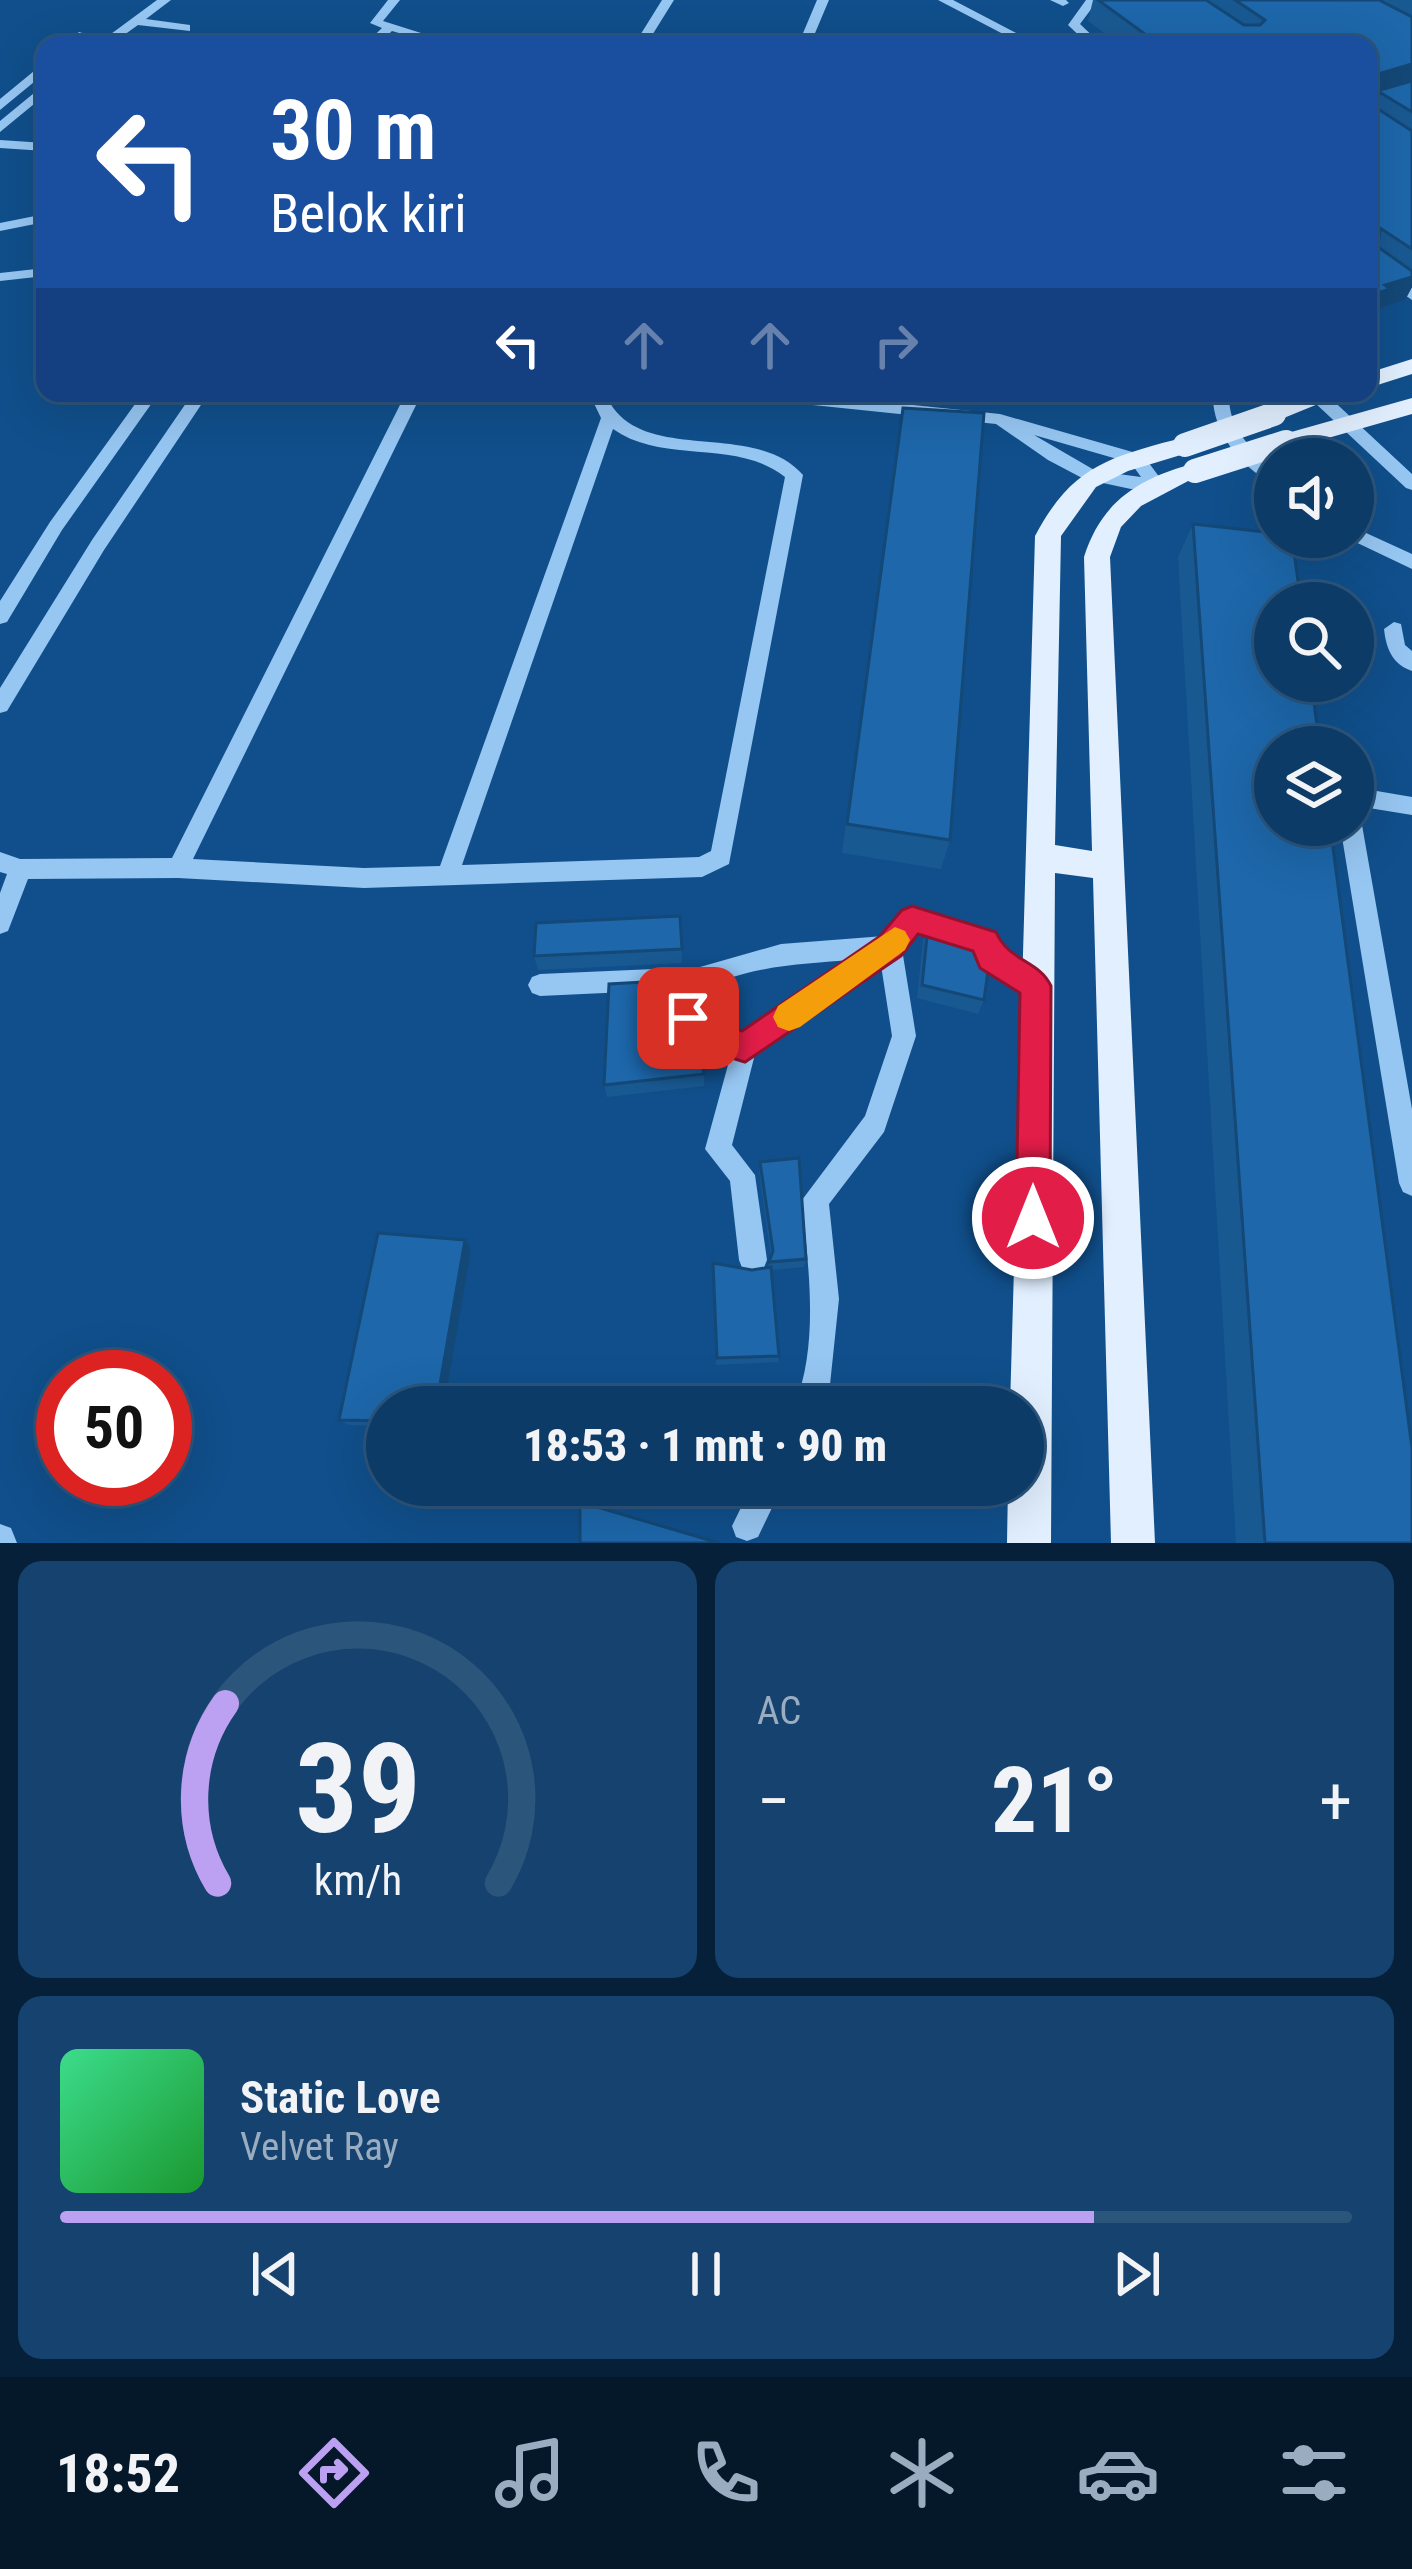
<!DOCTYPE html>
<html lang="id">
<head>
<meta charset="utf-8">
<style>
  :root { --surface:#0c3b68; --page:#15426e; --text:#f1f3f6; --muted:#9aadc0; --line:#2c557c; --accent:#bca0f2 }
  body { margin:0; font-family:"Roboto Condensed",sans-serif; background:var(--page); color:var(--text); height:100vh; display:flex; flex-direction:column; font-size:45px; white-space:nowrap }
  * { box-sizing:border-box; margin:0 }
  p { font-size:39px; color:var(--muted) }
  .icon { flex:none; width:66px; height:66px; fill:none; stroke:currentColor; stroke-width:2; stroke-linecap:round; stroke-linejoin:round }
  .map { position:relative; height:1543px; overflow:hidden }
  .details { display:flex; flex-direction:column; gap:18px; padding:18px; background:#072039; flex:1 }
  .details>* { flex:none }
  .top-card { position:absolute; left:36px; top:36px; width:1341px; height:366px; border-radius:24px; box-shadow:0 12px 48px #0002,0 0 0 3px var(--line); background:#1a4fa0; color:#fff; overflow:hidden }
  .tools { position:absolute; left:1254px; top:438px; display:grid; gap:24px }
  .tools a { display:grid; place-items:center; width:120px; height:120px; border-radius:50%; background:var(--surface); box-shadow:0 12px 48px #0002,0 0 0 3px var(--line); font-size:60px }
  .speed { position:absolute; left:36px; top:1350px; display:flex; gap:24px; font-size:60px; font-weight:700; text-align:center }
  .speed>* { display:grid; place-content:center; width:156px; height:156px; border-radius:50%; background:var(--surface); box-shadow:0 12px 48px #0002,0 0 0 3px var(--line); line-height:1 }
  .speed .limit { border:18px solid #d22; background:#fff; color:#111 }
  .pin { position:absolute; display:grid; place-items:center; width:102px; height:102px; color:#fff; margin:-51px; border-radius:24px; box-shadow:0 6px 18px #0006 }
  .me { position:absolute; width:132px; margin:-66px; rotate:0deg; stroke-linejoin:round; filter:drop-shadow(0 0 9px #0008) }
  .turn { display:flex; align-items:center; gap:42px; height:252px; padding:0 36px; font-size:54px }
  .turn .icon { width:156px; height:156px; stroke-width:2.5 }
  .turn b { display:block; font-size:84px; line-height:102px }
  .lanes { display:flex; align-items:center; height:114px; padding:0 36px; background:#0003; justify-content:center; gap:60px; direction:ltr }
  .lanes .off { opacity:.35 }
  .big { font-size:90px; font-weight:800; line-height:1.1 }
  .details .widget { flex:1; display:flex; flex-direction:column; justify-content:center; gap:18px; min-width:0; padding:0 42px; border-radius:24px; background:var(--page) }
  .details .dial { align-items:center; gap:0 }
  .dial svg { height:312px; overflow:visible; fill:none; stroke:var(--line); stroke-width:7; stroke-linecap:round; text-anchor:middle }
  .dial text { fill:var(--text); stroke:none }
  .song { display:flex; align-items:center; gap:36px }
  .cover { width:144px; height:144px; border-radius:18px; background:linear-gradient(135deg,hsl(150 70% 55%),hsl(130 70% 35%)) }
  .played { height:12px; border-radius:6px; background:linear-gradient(90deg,var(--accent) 80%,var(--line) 80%) }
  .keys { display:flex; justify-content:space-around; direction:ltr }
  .heat { display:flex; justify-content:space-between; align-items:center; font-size:66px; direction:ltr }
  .details .tiles { flex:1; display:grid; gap:18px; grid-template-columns:1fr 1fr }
  .widget:last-child { grid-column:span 2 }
  .trip { position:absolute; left:366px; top:1386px; width:678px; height:120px; border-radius:60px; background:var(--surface); box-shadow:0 12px 48px #0002,0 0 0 3px var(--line); font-weight:800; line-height:120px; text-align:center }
  .dock { display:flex; height:192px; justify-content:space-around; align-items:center; background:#05182a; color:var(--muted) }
  .dock .icon { width:84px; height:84px }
  .dock .selected { color:var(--accent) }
  .dock b { font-size:54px; color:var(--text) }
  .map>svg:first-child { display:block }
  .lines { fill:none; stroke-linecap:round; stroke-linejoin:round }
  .minor { fill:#96c6f2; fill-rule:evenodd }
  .major { fill:#e1efff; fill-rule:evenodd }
  .major-bridge { stroke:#e1efff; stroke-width:24 }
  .wall { fill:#195992 }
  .shaded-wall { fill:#144877 }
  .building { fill:#1d67aa; stroke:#144877; stroke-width:3 }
  .route { fill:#e11d48; stroke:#92132f; stroke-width:3 }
  .slow { fill:#f59e0b }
</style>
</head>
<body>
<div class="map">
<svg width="1412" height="1543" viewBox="0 0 1412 1543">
  <rect width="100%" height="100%" fill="#104f8b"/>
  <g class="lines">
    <path class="minor" d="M157,0H171L146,19L190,25V31L138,25L110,45H96Z
      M388,0H400L383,21L459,45H440L392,31L377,45H364L382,28L370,23Z
      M662,0H674L646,45H634Z
      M817,0H829L810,45H798Z
      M938,0H953L1039,45H1024Z
      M1050,0H1066L1069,3L1063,6Z
      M1086,0H1098L1080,24L1102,45H1089L1068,25Z
      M79,32L89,35L78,45H65Z
      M45,62V73L0,110V99Z
      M45,84V95L0,132V121Z
      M0,140L45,143V151L0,148Z
      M45,214V222L0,231V223Z
      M1368,258L1412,288V300L1368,269Z
      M45,268V276L0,281V273Z
      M143,393H159L62,530L7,622L0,624V601L50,522Z
      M193,393H209L104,550L7,711L0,713V688L92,540Z
      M406,393H422L193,859L364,868L440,866L601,418L589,393H605C636,469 752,417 803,475L729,864L702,877L364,888L178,878L28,879L8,931L0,934V893L7,874L0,872V852L20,859L172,858ZM613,429C664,465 736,438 785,477L711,851L699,857L462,865Z
      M737,393H797L1000,414L1143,455L1163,482L1154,488L1131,489L1084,479L1048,460L996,424L745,398ZM1034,435L1131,463L1141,477L1096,471Z
      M1213,393H1229C1228,429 1249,447 1275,469V484C1241,469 1211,431 1213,393Z
      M1319,393L1326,394L1412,474V490L1406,488L1314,402L1312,398Z
      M1353,527L1412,554V569L1347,538L1353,537Z
      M1394,622L1401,624L1405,645L1412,651V671C1392,664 1386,648 1384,629Z
      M1365,789L1412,797V815L1369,808L1354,817L1362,825L1412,1109V1196L1403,1192L1399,1183L1340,825H1353V795Z
      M912,909L993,934L1000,951L1044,978L1048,986L1044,994L1036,997C1013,987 985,973 976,949L917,931L902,949L916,1036L884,1132L829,1204L839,1299L829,1394L824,1407H794C820,1343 808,1267 802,1200L865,1116L892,1036L881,965L755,1054L732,1145L755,1175L767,1260L763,1270L753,1274L743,1270L739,1260L730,1181L705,1149L731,1054C699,1041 681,1027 667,995L669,990L540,996L532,993L528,985L532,977L540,974L700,967L781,944L884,936L904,912ZM851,960L742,1035L713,1021L693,998C732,966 802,964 851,960Z
      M752,1485H783L758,1537L747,1541L736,1537L732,1526Z
      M0,1524L11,1528L17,1543H0Z"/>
    <path class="major" d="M1412,359V374L1368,388V373Z
      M1310,393H1345L1274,422L1262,414Z
      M1412,398V414L1286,450L1274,442L1277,436Z
      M1185,437L1197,445L1194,451L1128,471L1096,487L1061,536L1055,845L1092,851L1084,557C1102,500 1140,478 1195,463L1207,471L1141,506L1121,527L1110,557L1155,1543H1111L1093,878L1055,873L1051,1543H1007L1008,1485H1023V1407H1010L1035,536C1073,464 1111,457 1185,437Z"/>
    <path class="major-bridge" d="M1185,445L1274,414
      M1195,471L1286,442"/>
  </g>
  <path class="wall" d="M1093,0H1412V287L1405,300L1381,308L1377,315L1368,318V45H1120L1088,21Z
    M903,408L950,840L941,869L842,853Z
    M1193,524L1412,1543H1236L1178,557Z
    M680,916L682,963L538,970L534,956Z
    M928,927L984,1000L978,1014L917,998L923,941Z
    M704,1074V1086L607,1097L604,1085Z
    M760,1162L806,1259L804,1267L771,1270L779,1356L778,1362L716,1365L713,1263L752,1270L768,1267L771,1257L759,1172Z
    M465,1240L471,1249L387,1407V1426L349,1425L339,1420Z"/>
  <path class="shaded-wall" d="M1412,64V83L1381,94L1370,118L1375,75Z
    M1412,277V287L1405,300L1381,308L1377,315L1368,318V296L1385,285Z
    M465,1240L471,1249L444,1407H436Z"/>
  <path class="building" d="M1098,0H1206L1244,25H1260L1265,20L1235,0H1379L1412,17V64L1375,75L1374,85L1380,90L1412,81V112L1381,93L1376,94L1375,107L1412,131V249L1380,228L1378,247L1412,271V277L1385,285L1390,289L1368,296V45H1160Z
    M903,408L984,413L950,840L847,824Z
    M1193,524L1275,533V537H1292L1301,603H1275V681H1311L1320,747H1275V825H1330L1412,1448V1543H1265Z
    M680,916L682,949L534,956L536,923Z
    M928,927L981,943L990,956L984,1000L922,985Z
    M662,981L674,1006L696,1028L704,1074L604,1085L609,984Z
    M799,1158L806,1259L769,1262L773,1251L760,1162Z
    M378,1233L465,1240L436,1407H387V1421L339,1420Z
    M713,1263L752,1270L771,1267L779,1356L717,1358Z
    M580,1502L719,1543H580Z"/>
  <path class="route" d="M912,906L996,932C1009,962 1039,960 1051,986L1050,1218L1045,1230L1033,1235L1021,1230L1016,1218L1020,993L980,968L973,951L918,934L901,956L745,1062C719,1054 685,1046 673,1018L677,1008L688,1004L742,1031L879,937L902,910Z"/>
  <path class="slow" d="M895,927L905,931L910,940L905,950L800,1027L789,1031L778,1027L773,1017L778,1006Z"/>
</svg>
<div class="tools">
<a><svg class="icon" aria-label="sound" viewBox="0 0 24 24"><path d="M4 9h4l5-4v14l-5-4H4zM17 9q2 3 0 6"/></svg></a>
<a><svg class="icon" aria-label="search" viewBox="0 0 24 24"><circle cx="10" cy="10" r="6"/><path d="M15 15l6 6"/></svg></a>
<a><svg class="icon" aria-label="layers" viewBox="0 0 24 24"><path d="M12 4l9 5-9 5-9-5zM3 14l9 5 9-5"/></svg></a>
</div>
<div class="speed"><div class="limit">50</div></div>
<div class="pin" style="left:688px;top:1018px;background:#d93025"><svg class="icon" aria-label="arrive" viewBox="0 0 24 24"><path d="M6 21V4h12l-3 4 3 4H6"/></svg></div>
<svg class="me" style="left:1033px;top:1218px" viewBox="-20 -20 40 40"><circle r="17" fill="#e11d48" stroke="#fff" stroke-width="3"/><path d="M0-11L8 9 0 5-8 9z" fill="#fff"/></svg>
<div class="trip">18:53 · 1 mnt · 90 m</div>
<div class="top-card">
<div class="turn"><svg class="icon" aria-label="left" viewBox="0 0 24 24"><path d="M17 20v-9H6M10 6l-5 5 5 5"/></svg><div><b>30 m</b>Belok kiri</div></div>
<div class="lanes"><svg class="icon" aria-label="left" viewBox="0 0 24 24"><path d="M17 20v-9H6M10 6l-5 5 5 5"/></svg><svg class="icon off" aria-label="ahead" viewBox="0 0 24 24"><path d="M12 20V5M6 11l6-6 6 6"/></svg><svg class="icon off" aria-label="ahead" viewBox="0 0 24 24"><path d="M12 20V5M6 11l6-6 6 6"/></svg><svg class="icon off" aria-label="right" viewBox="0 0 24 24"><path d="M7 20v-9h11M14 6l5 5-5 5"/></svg></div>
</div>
</div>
<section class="details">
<div class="tiles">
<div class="widget dial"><svg viewBox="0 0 100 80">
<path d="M14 69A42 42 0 1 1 86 69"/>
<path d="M14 69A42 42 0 0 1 16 23" stroke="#bca0f2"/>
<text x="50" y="56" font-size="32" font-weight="700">39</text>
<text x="50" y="72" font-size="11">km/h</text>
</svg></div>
<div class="widget"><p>AC</p>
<div class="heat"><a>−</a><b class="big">21°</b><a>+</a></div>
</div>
<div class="widget">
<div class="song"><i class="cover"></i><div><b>Static Love</b><p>Velvet Ray</p></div></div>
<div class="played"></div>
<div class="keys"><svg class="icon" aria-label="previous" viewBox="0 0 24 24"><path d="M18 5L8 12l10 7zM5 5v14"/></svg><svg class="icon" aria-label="pause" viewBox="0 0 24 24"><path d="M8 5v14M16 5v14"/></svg><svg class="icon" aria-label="next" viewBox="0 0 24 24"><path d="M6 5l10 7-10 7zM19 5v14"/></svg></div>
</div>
</div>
</section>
<nav class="dock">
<b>18:52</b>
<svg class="icon selected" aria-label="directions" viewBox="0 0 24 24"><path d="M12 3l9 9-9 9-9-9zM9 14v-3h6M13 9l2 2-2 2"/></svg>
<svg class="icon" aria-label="music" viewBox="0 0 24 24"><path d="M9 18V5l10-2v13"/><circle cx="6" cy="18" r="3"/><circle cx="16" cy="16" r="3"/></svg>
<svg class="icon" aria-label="phone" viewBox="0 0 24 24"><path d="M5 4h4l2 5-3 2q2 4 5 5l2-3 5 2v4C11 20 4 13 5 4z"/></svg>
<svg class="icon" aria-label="climate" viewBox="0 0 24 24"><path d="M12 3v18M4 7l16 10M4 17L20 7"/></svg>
<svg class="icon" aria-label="car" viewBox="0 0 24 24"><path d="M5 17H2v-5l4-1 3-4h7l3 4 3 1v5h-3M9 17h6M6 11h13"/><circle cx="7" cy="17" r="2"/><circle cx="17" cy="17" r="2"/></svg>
<svg class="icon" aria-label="filters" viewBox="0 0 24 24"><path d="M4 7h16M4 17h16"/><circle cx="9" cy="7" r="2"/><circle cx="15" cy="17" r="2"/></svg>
</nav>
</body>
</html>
